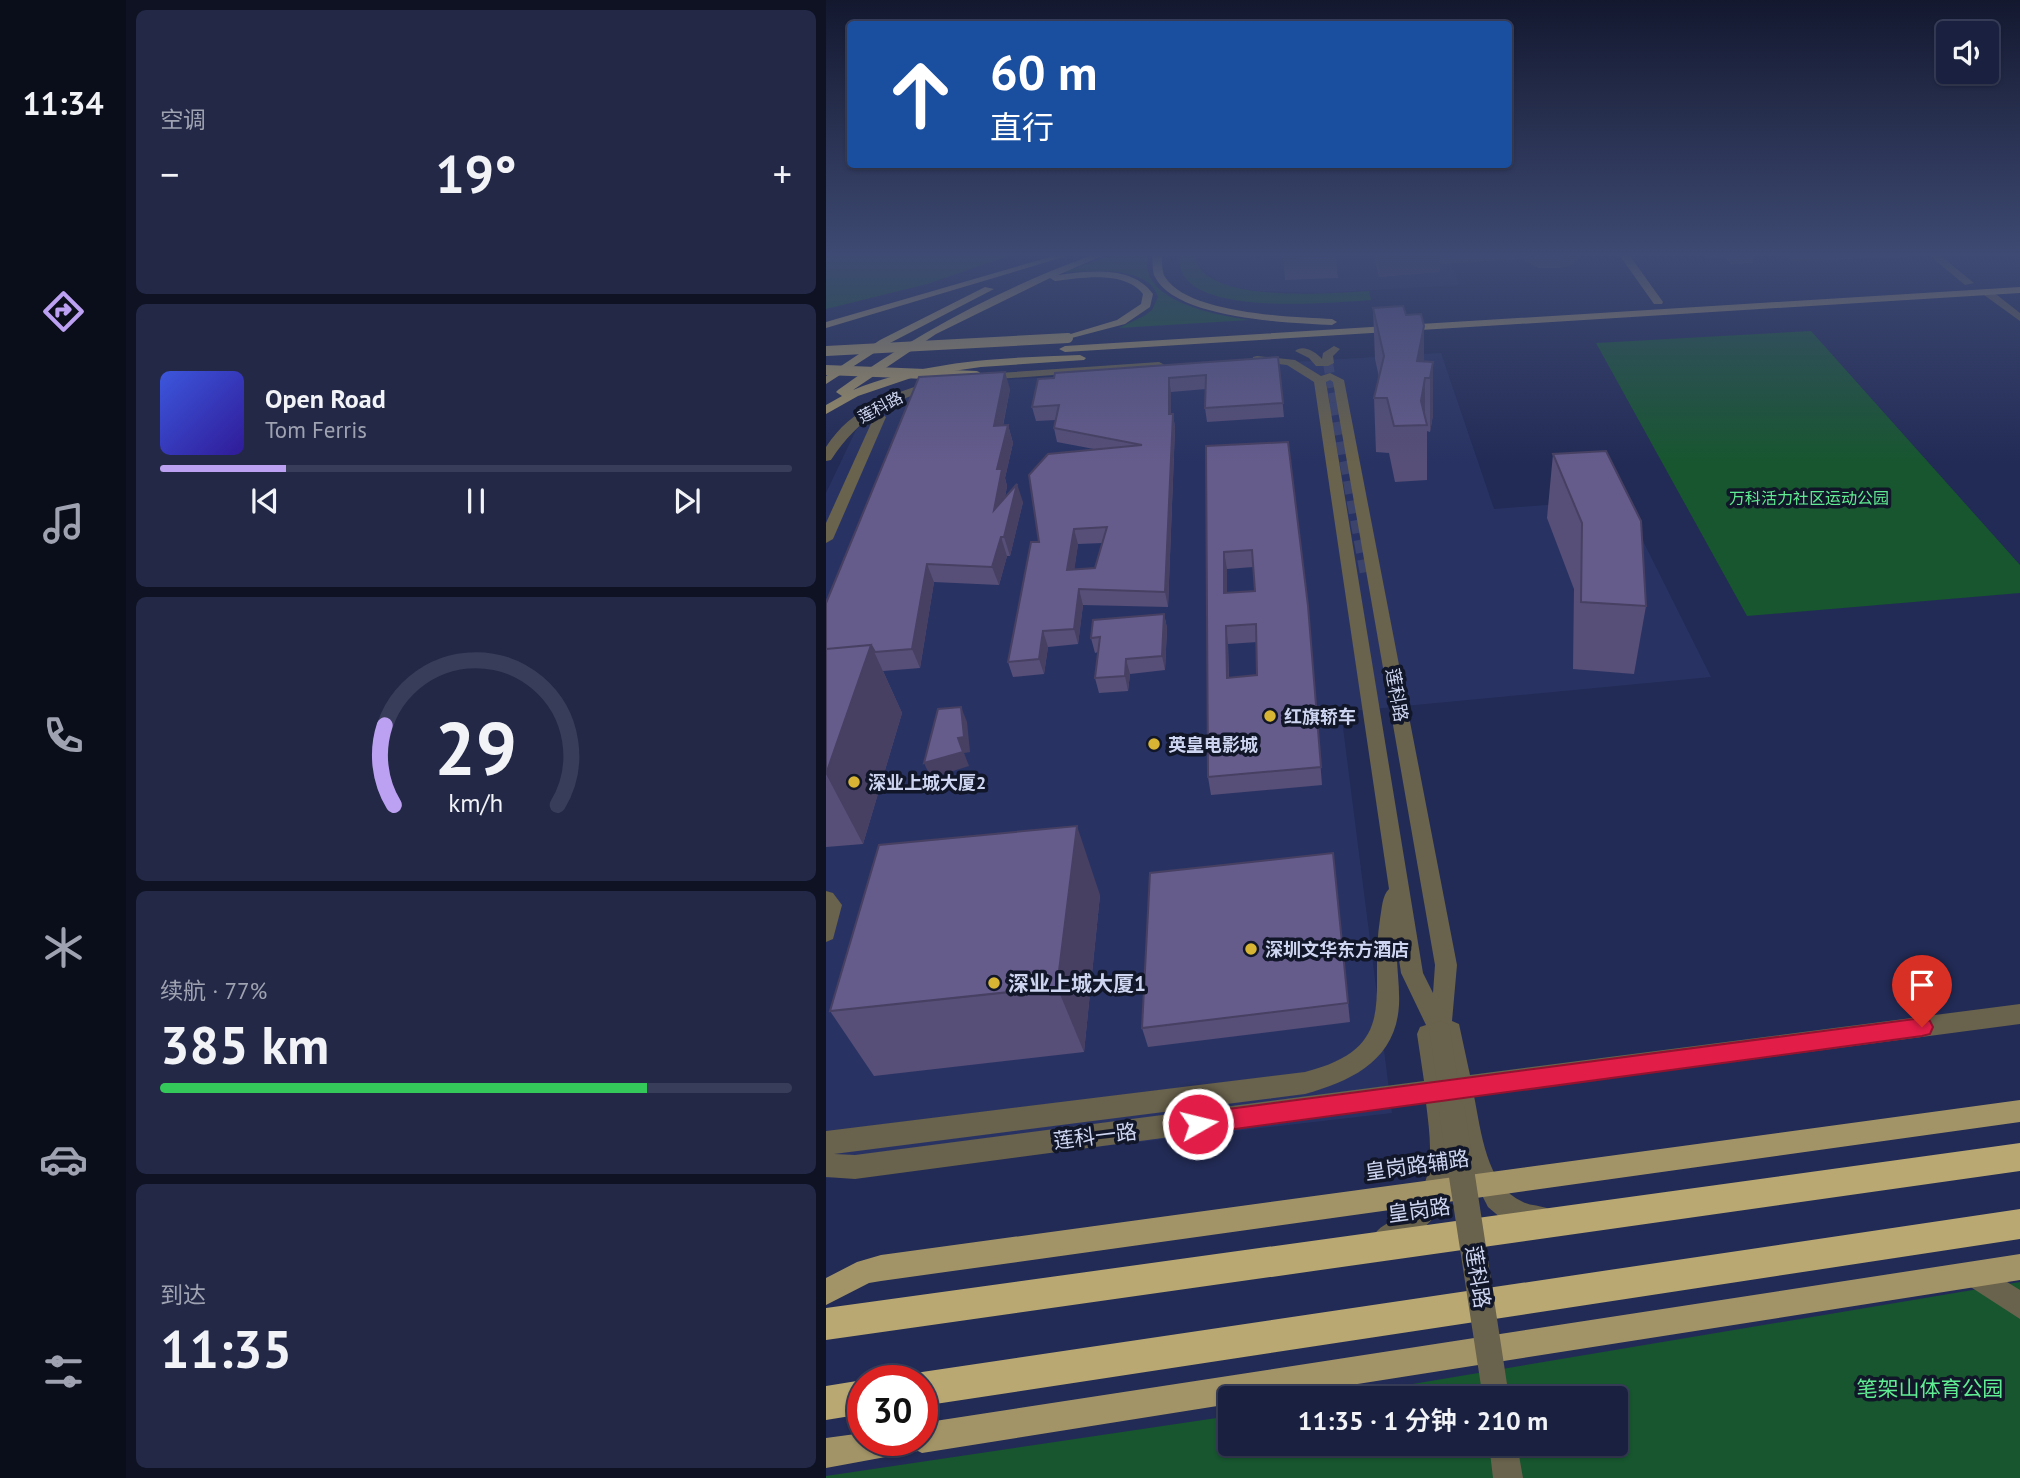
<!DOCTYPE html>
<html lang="zh">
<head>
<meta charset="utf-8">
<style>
  :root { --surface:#1a2040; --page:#232847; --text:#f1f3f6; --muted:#9fa3b1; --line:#383e59; --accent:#bca0f2 }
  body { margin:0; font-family:"PT Sans","Noto Sans SC",sans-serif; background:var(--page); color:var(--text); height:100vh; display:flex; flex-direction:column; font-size:26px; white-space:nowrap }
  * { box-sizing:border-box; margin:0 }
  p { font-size:23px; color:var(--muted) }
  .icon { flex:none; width:38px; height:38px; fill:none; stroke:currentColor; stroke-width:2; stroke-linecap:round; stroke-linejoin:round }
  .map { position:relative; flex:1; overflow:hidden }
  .drawer { display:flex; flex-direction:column; gap:10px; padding:10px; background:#0e1223; width:700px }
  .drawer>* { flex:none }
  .banner { position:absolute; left:21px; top:21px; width:665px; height:147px; border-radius:7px; box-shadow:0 2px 5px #0004,0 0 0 2px var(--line); background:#1a4fa0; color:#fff; overflow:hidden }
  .controls { position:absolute; left:1110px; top:21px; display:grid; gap:14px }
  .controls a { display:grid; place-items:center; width:63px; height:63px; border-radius:7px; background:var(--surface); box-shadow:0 2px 5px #0004,0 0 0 2px var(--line); font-size:35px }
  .speed { position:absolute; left:21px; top:1365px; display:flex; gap:14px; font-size:35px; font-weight:700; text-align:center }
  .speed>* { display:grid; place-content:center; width:91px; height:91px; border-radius:50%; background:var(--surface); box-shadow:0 2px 5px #0004,0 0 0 2px var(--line); line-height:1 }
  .speed .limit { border:10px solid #d22; background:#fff; color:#111 }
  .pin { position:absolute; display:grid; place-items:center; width:60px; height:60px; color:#fff; margin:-72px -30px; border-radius:50% 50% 50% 0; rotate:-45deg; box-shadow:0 0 7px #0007 }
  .pin .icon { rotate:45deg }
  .me { position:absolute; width:77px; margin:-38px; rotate:82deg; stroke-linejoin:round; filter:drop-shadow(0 0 5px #0008) }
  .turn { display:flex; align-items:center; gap:24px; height:147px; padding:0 28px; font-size:32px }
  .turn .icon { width:91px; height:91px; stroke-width:2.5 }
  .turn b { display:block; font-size:49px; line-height:60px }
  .big { font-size:52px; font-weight:600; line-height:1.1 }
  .drawer .card { flex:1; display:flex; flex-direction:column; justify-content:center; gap:10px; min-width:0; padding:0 24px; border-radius:10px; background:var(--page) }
  .drawer .dial { align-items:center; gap:0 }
  .dial svg { height:182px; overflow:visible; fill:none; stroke:var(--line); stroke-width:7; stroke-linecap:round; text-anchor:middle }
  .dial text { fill:var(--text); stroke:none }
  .song { display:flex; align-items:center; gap:21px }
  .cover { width:84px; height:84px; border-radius:10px; background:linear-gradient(135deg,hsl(230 70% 55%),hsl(250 70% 35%)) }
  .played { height:7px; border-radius:4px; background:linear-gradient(90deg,var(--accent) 20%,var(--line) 20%) }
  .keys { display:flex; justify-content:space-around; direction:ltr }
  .heat { display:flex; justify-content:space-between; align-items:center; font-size:38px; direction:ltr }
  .charge { height:10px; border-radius:5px; background:linear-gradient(90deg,#34c759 77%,var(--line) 0) }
  .trip { position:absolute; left:392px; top:1386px; width:410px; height:70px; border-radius:7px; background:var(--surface); box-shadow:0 2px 5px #0004,0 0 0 2px var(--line); font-weight:600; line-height:70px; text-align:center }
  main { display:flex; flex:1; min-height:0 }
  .tabs { display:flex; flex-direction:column; width:126px; justify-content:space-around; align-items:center; background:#0a0d1a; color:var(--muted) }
  .tabs .icon { width:49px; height:49px }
  .tabs .active { color:var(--accent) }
  .tabs b { font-size:32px; color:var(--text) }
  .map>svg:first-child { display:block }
  .built { fill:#293363 }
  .green { fill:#17562f }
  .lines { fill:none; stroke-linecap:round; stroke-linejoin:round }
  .street-tunnel-far1 { stroke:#3c446c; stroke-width:10; stroke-dasharray:10 5; stroke-linecap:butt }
  .street-tunnel { stroke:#3c446c; stroke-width:13; stroke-dasharray:13 7; stroke-linecap:butt }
  .street { fill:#69624c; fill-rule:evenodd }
  .secondary { fill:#8a7f5c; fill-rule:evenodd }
  .primary { fill:#a39467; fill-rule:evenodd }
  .highway { fill:#b9a871; fill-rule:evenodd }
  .street-bridge-far1 { stroke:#69624c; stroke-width:21 }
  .street-bridge { stroke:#69624c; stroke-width:26 }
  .primary-bridge { stroke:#a39467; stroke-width:10 }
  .wall { fill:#574f78; fill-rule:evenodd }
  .shaded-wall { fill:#474062 }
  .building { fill:#655c8c; stroke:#474062; stroke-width:2; fill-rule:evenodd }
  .route { fill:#e11d48; stroke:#92132f; stroke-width:2 }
  .poi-dot { fill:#d8b434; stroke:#111628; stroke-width:2.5 }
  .labels { text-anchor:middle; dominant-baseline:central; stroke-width:7; stroke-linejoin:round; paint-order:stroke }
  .far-street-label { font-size:16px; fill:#cdd5f0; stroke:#111628 }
  .far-park-label { font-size:16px; fill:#5fec92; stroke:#111628 }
  .street-label { font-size:18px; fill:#cdd5f0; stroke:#111628 }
  .poi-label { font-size:18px; font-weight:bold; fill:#cdd5f0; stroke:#111628; text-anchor:start }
  .near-poi-label { font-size:21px; font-weight:bold; fill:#cdd5f0; stroke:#111628; text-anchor:start }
  .near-street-label { font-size:21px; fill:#cdd5f0; stroke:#111628 }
  .near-park-label { font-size:21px; fill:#5fec92; stroke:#111628 }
</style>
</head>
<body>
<main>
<nav class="tabs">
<b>11:34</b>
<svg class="icon active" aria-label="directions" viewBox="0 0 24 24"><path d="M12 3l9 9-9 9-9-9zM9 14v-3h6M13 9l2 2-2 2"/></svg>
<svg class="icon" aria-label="music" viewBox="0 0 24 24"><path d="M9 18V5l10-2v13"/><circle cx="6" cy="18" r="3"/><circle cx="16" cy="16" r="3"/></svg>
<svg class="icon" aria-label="phone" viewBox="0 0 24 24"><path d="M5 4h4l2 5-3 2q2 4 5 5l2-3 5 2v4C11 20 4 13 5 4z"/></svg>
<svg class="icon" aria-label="climate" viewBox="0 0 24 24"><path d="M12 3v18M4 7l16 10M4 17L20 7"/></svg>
<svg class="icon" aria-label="car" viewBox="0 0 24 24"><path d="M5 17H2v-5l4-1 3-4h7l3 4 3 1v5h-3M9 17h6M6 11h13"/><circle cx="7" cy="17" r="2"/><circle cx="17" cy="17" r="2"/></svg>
<svg class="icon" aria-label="filters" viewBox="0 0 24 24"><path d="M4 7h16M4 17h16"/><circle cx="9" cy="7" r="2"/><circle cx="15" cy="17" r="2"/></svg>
</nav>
<section class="drawer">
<div class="card"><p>空调</p>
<div class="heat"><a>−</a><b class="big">19°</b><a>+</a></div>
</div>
<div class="card">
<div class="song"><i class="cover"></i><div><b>Open Road</b><p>Tom Ferris</p></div></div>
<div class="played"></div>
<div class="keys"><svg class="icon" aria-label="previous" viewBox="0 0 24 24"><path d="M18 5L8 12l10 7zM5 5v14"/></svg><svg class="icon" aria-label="pause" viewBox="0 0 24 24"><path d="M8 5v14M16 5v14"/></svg><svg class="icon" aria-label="next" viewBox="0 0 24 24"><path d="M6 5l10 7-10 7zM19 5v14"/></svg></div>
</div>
<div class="card dial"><svg viewBox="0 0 100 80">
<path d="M14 69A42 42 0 1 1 86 69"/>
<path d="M14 69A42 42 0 0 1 10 34" stroke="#bca0f2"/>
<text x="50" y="56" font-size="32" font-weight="700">29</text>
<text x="50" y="72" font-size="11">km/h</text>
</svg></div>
<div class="card"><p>续航 · 77%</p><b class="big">385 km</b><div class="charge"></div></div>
<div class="card"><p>到达</p><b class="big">11:35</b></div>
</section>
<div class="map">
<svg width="1194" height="1478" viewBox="0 0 1194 1478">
  <rect width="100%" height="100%" fill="#222b55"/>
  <path class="built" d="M369,256H418L423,260L443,256H622L634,285L495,293L431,291L397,285L370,263Z
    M615,353L668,509L796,499L885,677L515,712L566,1113L0,1178V493L30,430L50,412L74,398L127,383Z"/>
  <path class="green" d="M0,256H182L101,284L0,309Z
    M282,256H322C312,302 392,315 423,320L293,328L318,316L326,310L332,297C324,265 261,270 236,273Z
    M354,256H369C375,305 507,293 543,291L545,300C509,302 346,320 354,256Z
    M985,331L1194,565V593L921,616L770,343Z
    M1194,1282V1478H0V1476L404,1416V1444H789V1398H503Z"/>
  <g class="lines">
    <path class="street-tunnel-far1" d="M502,363L509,404"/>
    <path class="street-tunnel" d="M509,402L541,577"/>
    <path class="street" d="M1104,256H1115L1148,283L1139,285Z
      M1158,291H1166L1194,313V321L1158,295Z
      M508,346L514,349L507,356L508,363L502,366H490L483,358L469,351C477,344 490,352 496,359L497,353Z
      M431,356L469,360L495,376L504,373L518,380L631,965L626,1021L633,1024L644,1075L1194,1004V1024L648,1096C655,1130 660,1186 697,1202C705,1206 714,1205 723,1209L727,1218L723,1227L714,1231L696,1227L676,1219L662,1207L641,1166L623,1100C632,1168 631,1222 559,1252L550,1248L546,1239C551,1226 564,1223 575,1215C612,1186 605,1145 600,1103L29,1179L0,1177V1131L479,1072C577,1047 542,995 554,919C556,908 556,896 563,889L488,382L461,365L427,361V357ZM504,380L507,382L609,965L607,993L597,973L500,382ZM571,946L575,973L600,1025L594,1027L591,1034L598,1081L29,1155L8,1154L479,1094C526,1081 570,1060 573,1005C574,985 570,966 571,946Z
      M333,362L339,365L337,367L158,380L152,377L158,374Z
      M110,381L114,382V386C65,401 34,416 5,460L0,461V447C25,408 67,392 110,381Z
      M54,413L60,417L7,539L0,543V523L48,417Z
      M0,891L7,893L16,905L7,939L0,942Z
      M1149,1262L1194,1290V1319L1140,1284L1136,1275L1140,1266Z
      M663,1444H691L697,1478H667Z"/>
    <path class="secondary" d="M794,256H804L837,302L836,304H828Z"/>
    <path class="primary" d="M227,256H241L0,328V322Z
      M263,256H276L232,275C263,271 306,265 327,294L324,307L299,324L238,340V336L291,320L315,304L317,294C298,270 256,278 229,281L224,278L110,334L27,390C100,360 176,358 254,355L260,358L258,360L155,367L91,376L32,396L0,414V405L16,396L10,392L12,390C90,333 173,290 263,256Z
      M326,256H336C336,262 336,272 339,277C362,314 466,317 506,319L511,322L506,325C464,323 350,319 329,277C326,272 327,262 326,256Z
      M159,287L168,289L62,344L0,384V376L54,340Z
      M1194,287V293L239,352L233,349L239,346Z
      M1194,1100V1122L55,1281L43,1283L0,1305V1278L31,1262L55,1255Z
      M1194,1254V1280L442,1398H404V1404L96,1453L92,1451L0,1468V1438L37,1433V1440H96V1423Z"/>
    <path class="highway" d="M1194,1143V1171L0,1340V1308Z
      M1194,1209V1239L96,1406V1381H82L84,1377L96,1372Z
      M37,1380V1414L0,1420V1386Z"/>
    <path class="street-bridge-far1" d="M614,1032L626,1113"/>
    <path class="street-bridge" d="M626,1111L670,1398"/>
    <path class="primary-bridge" d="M0,351L242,338
      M0,370L150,376"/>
  </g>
  <path class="wall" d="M457,256H510L512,278L459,280Z
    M548,256H755L746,265L734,268H712L696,259L614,264V272L553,277Z
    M879,256H928L927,263L905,264L899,257L881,258Z
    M959,256H1081V257L967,261Z
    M547,308L580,315L598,326V362H607V415L604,432L601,431V480L569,482L563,453L550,452L548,398L553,377L549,359Z
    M452,357L458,417L381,422L379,408L380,389L345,392V414H347L349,428L342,607L257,605L252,644L222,647L218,674L187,677L182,662L213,542L268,449L231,442L228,428L230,420L210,421L206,407L212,379ZM277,543L269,568L248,570L252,544Z
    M184,389L177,426L182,425L187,443L179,478L181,486L179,497L197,502L184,556H181L173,585L108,582L94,668L57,671L76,713L37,844L0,847V603Z
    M380,446L482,606L496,785L385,795L382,777ZM427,567L429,591L401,593V569ZM431,642V675L403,678L402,644Z
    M727,454L820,606L808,674L747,669L748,589L721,518Z
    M338,614L341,628L339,670L304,674L302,691L273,693L269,678L272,652L269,653L265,638Z
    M507,853L524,1022L322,1047L316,1028Z
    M274,895L258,1052L48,1076L4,1011Z"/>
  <path class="shaded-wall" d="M553,256H614V272L553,277Z
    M735,256H755L746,265L734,268Z
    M598,326V378L591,361Z
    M607,362V415L604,432V378Z
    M179,372L184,389L173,444L168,426Z
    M343,378L345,392V428L343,414Z
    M599,378V425L595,401Z
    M347,414L349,428L342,607L339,592Z
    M182,425L187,443L179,478L181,486L174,528L168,510L171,469Z
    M191,484L197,502L184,556L178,537Z
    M248,529L252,544L246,586L241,570Z
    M175,537L181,556L173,585L166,567Z
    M398,552L401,569V611L398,593Z
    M101,564L108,582L94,668L86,649Z
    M253,589L257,605L252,644L248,629Z
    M338,614L341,628L339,670L336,656Z
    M400,626L402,644L403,696L401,678Z
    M217,631L222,647L218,674L213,659Z
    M45,645L76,713L37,844L0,774Z
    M300,659L304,674L302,691L299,676Z
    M135,707L141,722L144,752L138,753L143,766L105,778L98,763L132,738Z
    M251,826L274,895L258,1052L231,987Z"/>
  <path class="building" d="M457,256H506L457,258Z
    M577,306L580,315L595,314L598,326L591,361L607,362L604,378H599L595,401L601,425L568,426L561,398H548L558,356L547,308Z
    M452,357L457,403L379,408L380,375L343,378V414H347L339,592L253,589L248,629L217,631L213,659L182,662L205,542H213L203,475L222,454L316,445L228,428L233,405L206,407L212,379L228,378L229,373ZM281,527L269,568L241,570L248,529Z
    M179,372L168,426L182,425L171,469H176L168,510L191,484L178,537H175L166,567L101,564L86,649L49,652L45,645L0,649V603L93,377Z
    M462,442L482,606L495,767L382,777L380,446ZM426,550L429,591L398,593V552ZM430,624L431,675L401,678L400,626Z
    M780,451L815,521L820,606L755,602L756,523L727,454Z
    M338,614L336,656L300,659L299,676L269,678L274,637L265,638L267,620Z
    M45,645L0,774V649Z
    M135,707L138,737L132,738L137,752L98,763L112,709Z
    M251,826L231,987L4,1011L53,845Z
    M507,853L522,1003L316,1028L324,873Z"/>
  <linearGradient id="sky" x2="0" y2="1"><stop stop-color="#13182f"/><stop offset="0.55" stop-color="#3e4a73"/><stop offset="1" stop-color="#3e4a73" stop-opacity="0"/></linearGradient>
  <rect width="1194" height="463" fill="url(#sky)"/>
  <path class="route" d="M1096,1018L1104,1021L1107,1027L1104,1034L1096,1036L372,1134L365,1131L361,1124L365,1116L372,1113Z"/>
  <g class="poi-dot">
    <circle cx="444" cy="716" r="7"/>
    <circle cx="328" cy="744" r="7"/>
    <circle cx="28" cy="782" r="7"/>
    <circle cx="425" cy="949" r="7"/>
    <circle cx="168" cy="983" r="7"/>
  </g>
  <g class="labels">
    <g class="far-street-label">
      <text transform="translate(54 407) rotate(-28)">莲科路</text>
    </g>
    <g class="far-park-label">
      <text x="983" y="498">万科活力社区运动公园</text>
    </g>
    <g class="street-label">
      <text transform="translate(571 695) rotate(80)">莲科路</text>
    </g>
    <g class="poi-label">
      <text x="458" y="716">红旗轿车</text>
      <text x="342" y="744">英皇电影城</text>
      <text x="42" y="782">深业上城大厦2</text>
      <text x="439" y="949">深圳文华东方酒店</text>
    </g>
    <g class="near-poi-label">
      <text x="182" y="983">深业上城大厦1</text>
    </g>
    <g class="near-street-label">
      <text transform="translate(269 1136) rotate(-7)">莲科一路</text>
      <text transform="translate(591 1165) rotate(-8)">皇岗路辅路</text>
      <text transform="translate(593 1210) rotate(-8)">皇岗路</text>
      <text transform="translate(652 1277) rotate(81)">莲科路</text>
    </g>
    <g class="near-park-label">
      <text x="1104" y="1388">笔架山体育公园</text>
    </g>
  </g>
</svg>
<div class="controls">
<a><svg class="icon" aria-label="sound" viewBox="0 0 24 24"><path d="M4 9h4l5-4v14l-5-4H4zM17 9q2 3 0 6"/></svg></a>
</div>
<div class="speed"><div class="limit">30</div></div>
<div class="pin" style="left:1096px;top:1027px;background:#d93025"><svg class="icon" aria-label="arrive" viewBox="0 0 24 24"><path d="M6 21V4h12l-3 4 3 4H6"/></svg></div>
<svg class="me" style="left:372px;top:1124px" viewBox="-20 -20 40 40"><circle r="17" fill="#e11d48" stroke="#fff" stroke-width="3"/><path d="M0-11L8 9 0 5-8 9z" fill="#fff"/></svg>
<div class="trip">11:35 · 1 分钟 · 210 m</div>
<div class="banner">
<div class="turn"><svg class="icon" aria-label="ahead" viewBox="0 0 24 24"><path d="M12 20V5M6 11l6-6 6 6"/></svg><div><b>60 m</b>直行</div></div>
</div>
</div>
</main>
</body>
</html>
